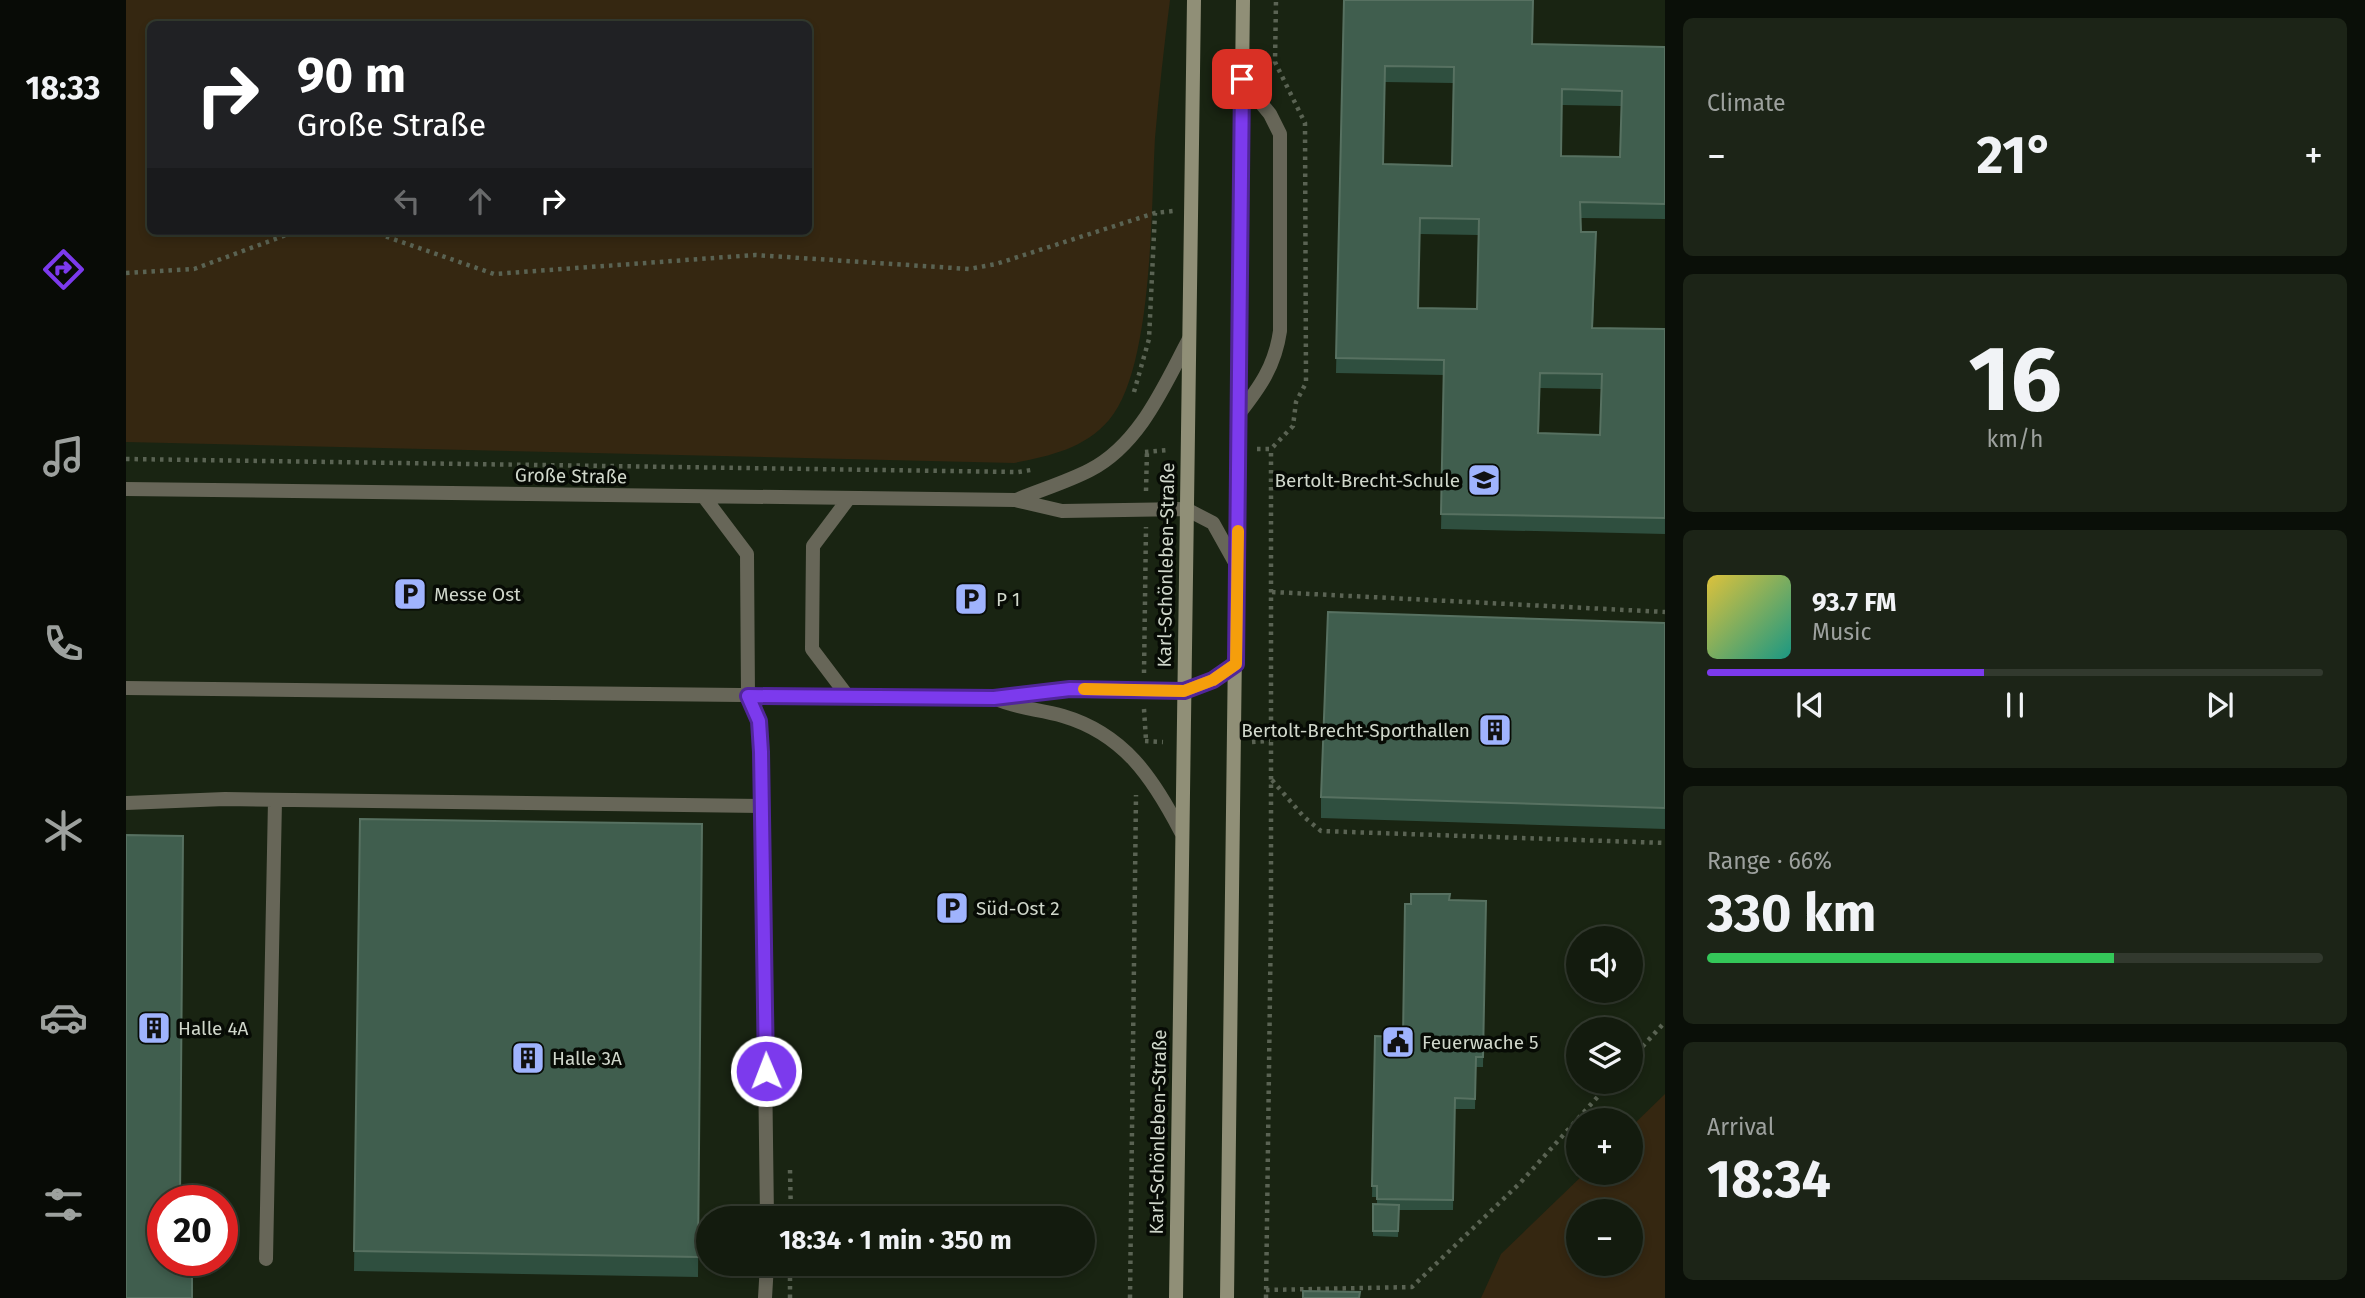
<!DOCTYPE html>
<html lang="en">
<head>
<meta charset="utf-8">
<style>
  :root { --surface:#131b0e; --page:#1c2417; --text:#f1f3f6; --muted:#9da19e; --line:#32392e; --accent:#7c3aed }
  body { margin:0; font-family:"Fira Sans",sans-serif; background:var(--page); color:var(--text); height:100vh; display:flex; flex-direction:column; font-size:26px; white-space:nowrap }
  * { box-sizing:border-box; margin:0 }
  p { font-size:23px; color:var(--muted) }
  .icon { flex:none; width:38px; height:38px; fill:none; stroke:currentColor; stroke-width:2; stroke-linecap:round; stroke-linejoin:round }
  .map { position:relative; flex:1; overflow:hidden }
  .side { display:flex; flex-direction:column; gap:18px; padding:18px; background:#0a0f08; width:700px }
  .side>* { flex:none }
  .top-card { position:absolute; left:21px; top:21px; width:665px; height:214px; border-radius:10px; box-shadow:0 4px 10px #0003,0 0 0 2px var(--line); background:#202124; color:#fff; overflow:hidden }
  .fabs { position:absolute; left:1440px; top:926px; display:grid; gap:14px }
  .fabs a { display:grid; place-items:center; width:77px; height:77px; border-radius:50%; background:var(--surface); box-shadow:0 4px 10px #0003,0 0 0 2px var(--line); font-size:35px }
  .speed { position:absolute; left:21px; top:1185px; display:flex; gap:14px; font-size:35px; font-weight:700; text-align:center }
  .speed>* { display:grid; place-content:center; width:91px; height:91px; border-radius:50%; background:var(--surface); box-shadow:0 4px 10px #0003,0 0 0 2px var(--line); line-height:1 }
  .speed .limit { border:10px solid #d22; background:#fff; color:#111 }
  .pin { position:absolute; display:grid; place-items:center; width:60px; height:60px; color:#fff; margin:-30px; border-radius:14px; box-shadow:0 4px 10px #0006 }
  .me { position:absolute; width:77px; margin:-38px; rotate:359deg; stroke-linejoin:round; filter:drop-shadow(0 0 5px #0008) }
  .turn { display:flex; align-items:center; gap:24px; height:147px; padding:0 35px; font-size:32px }
  .turn .icon { width:91px; height:91px; stroke-width:2.5 }
  .turn b { display:block; font-size:49px; line-height:60px }
  .lanes { display:flex; align-items:center; height:66px; padding:0 35px; background:#0003; justify-content:center; gap:35px; direction:ltr }
  .lanes .off { opacity:.35 }
  .big { font-size:52px; font-weight:700; line-height:1.1 }
  .side .widget { flex:1; display:flex; flex-direction:column; justify-content:center; gap:10px; min-width:0; padding:0 24px; border-radius:10px; background:var(--page) }
  .side .dial { align-items:center; gap:0 }
  .dial b { font-size:91px; line-height:1 }
  .song { display:flex; align-items:center; gap:21px }
  .cover { width:84px; height:84px; border-radius:10px; background:linear-gradient(135deg,hsl(50 70% 55%),hsl(170 70% 35%)) }
  .played { height:7px; border-radius:4px; background:linear-gradient(90deg,var(--accent) 45%,var(--line) 45%) }
  .keys { display:flex; justify-content:space-around; direction:ltr }
  .heat { display:flex; justify-content:space-between; align-items:center; font-size:38px; direction:ltr }
  .charge { height:10px; border-radius:5px; background:linear-gradient(90deg,#34c759 66%,var(--line) 0) }
  .trip { position:absolute; left:570px; top:1206px; width:399px; height:70px; border-radius:35px; background:var(--surface); box-shadow:0 4px 10px #0003,0 0 0 2px var(--line); font-weight:700; line-height:70px; text-align:center }
  main { display:flex; flex:1; min-height:0 }
  .dock { display:flex; flex-direction:column; width:126px; justify-content:space-around; align-items:center; background:#080b06; color:var(--muted) }
  .dock .icon { width:49px; height:49px }
  .dock .selected { color:var(--accent) }
  .dock b { font-size:32px; color:var(--text) }
  .map>svg:first-child { display:block }
  .green { fill:#352711; fill-rule:evenodd }
  .lines { fill:none; stroke-linecap:round; stroke-linejoin:round }
  .path { stroke:#5a6353; stroke-width:4.5; stroke-dasharray:3.5 5; stroke-linecap:butt }
  .service { stroke:#676658; stroke-width:14 }
  .secondary { stroke:#908f77; stroke-width:14 }
  .wall { fill:#2f4f3f; fill-rule:evenodd }
  .building { fill:#405e4e; stroke:#577161; stroke-width:2; fill-rule:evenodd }
  .route-casing { stroke:#51269a; stroke-width:18 }
  .route { stroke:#7c3aed; stroke-width:12 }
  .slow { stroke:#f59e0b; stroke-width:12 }
  .labels { text-anchor:middle; dominant-baseline:central; stroke-width:7; stroke-linejoin:round; paint-order:stroke }
  .street-label { font-size:19px; fill:#d0d7cb; stroke:#070b05 }
  .poi-label { font-size:19px; fill:#d0d7cb; stroke:#070b05; text-anchor:start }
</style>
</head>
<body>
<main>
<nav class="dock">
<b>18:33</b>
<svg class="icon selected" aria-label="directions" viewBox="0 0 24 24"><path d="M12 3l9 9-9 9-9-9zM9 14v-3h6M13 9l2 2-2 2"/></svg>
<svg class="icon" aria-label="music" viewBox="0 0 24 24"><path d="M9 18V5l10-2v13"/><circle cx="6" cy="18" r="3"/><circle cx="16" cy="16" r="3"/></svg>
<svg class="icon" aria-label="phone" viewBox="0 0 24 24"><path d="M5 4h4l2 5-3 2q2 4 5 5l2-3 5 2v4C11 20 4 13 5 4z"/></svg>
<svg class="icon" aria-label="climate" viewBox="0 0 24 24"><path d="M12 3v18M4 7l16 10M4 17L20 7"/></svg>
<svg class="icon" aria-label="car" viewBox="0 0 24 24"><path d="M5 17H2v-5l4-1 3-4h7l3 4 3 1v5h-3M9 17h6M6 11h13"/><circle cx="7" cy="17" r="2"/><circle cx="17" cy="17" r="2"/></svg>
<svg class="icon" aria-label="filters" viewBox="0 0 24 24"><path d="M4 7h16M4 17h16"/><circle cx="9" cy="7" r="2"/><circle cx="15" cy="17" r="2"/></svg>
</nav>
<div class="map">
<svg width="1539" height="1298" viewBox="0 0 1539 1298">
  <rect width="100%" height="100%" fill="#192412"/>
  <path class="green" d="M0,0H1044C1038,46 1033,92 1029,138C1025,208 1027,369 983,420C958,449 923,456 888,463L0,442ZM24,24H682V231H24Z
    M1539,1094V1298H1355L1375,1254L1459,1173L1505,1172V1127ZM1452,1211H1505V1264H1452Z"/>
  <g class="lines">
    <path class="path" d="M244,231L368,274L629,255L843,269L870,264L1029,213L1047,211
      M0,273L68,269L171,231
      M1008,392L1023,339L1029,213
      M1131,449H1145L1167,426L1170,402L1180,383L1179,123L1149,62L1150,0
      M1019,452L1041,450
      M0,459L892,472L905,470
      M1020,491L1021,451
      M1146,592L1539,612
      M1018,673L1020,527
      M1018,709L1020,740
      M1019,741L1037,742
      M1126,742L1144,741
      M1146,780L1178,817L1195,831L1539,843
      M1505,1059L1539,1022
      M664,1170L665,1218
      M1140,1290L1286,1287L1395,1182L1485,1082
      M664,1298V1271
      M1004,1298L1010,795
      M1140,1298L1145,915V449"/>
    <path class="service" d="M1112,415C1134,387 1149,366 1154,331V134L1144,114L1116,80
      M0,489L889,500L936,511L1060,509L1087,523L1111,566
      M578,497L621,554L622,696L633,721L635,752L641,1218
      M723,498L687,546L686,649L723,698
      M890,500C914,490 941,482 964,470C1014,444 1038,386 1063,339
      M0,688L868,698L945,689L1058,691L1087,680L1110,664
      M870,699C892,709 914,709 937,716C998,734 1027,778 1055,832
      M0,803L99,799L635,806
      M140,1259L149,800
      M639,1298L641,1264"/>
    <path class="secondary" d="M1050,1298L1068,0
      M1101,1298L1117,0"/>
  </g>
  <path class="wall" d="M1218,0L1406,44L1539,47V219L1455,218V232L1470,248L1467,328L1539,329V534L1315,529L1318,375L1210,373ZM1259,82L1327,83L1326,166L1257,164ZM1436,105L1495,106L1494,157L1435,156ZM1294,234L1352,235L1351,309L1292,308ZM1414,388L1475,389L1474,435L1413,433Z
    M1539,623V829L1195,818V797Z
    M234,819L576,824L572,1277L228,1271Z
    M1323,900L1360,901L1357,1067H1350L1349,1109H1329L1327,1210H1273L1272,1237L1247,1236V1204H1251V1197H1246L1249,1036L1277,1037Z"/>
  <path class="building" d="M1218,0H1407L1406,44L1539,47V204L1454,202L1455,232H1470L1466,328L1539,329V518L1315,514L1318,360L1210,358ZM1259,66L1328,67L1326,166L1257,164ZM1436,89L1496,91L1494,157L1435,156ZM1294,218L1353,219L1351,309L1292,308ZM1414,373L1476,374L1474,435L1412,433Z
    M1202,612L1539,623V808L1195,797Z
    M234,819L576,824L572,1257L228,1251Z
    M0,835L57,836L54,1200H37V1260H54L55,1274H66V1298H0Z
    M1285,894H1324L1323,900L1360,901L1357,1057H1350L1349,1099L1329,1098L1327,1200L1251,1199V1186H1246L1249,1036L1277,1037L1279,904H1285Z
    M1247,1204L1273,1205L1272,1231H1247Z
    M1177,1291L1234,1292L1233,1298H1177Z"/>
  <g class="lines">
    <defs>
      <path id="route" d="M640,1071L635,752L633,721L622,696L868,698L944,689L1058,691L1087,680L1110,664L1116,79"/>
    </defs>
    <use href="#route" class="route-casing"/>
    <use href="#route" class="route"/>
    <path class="slow" d="M958,689L1058,691L1087,680L1110,664L1112,531"/>
  </g>
  <defs>
    <symbol id="school-square" viewBox="-11 -11 22 22"><rect x="-9" y="-9" width="18" height="18" rx="4" fill="#9fb3fd" stroke="#070b05"/><path d="M0-5L7-2L0 1L-7-2ZM-4 1L0 2.5L4 1V4Q0 6-4 4Z" fill="#111"/></symbol>
    <symbol id="parking-square" viewBox="-11 -11 22 22"><rect x="-9" y="-9" width="18" height="18" rx="4" fill="#9fb3fd" stroke="#070b05"/><path d="M-3.5-5.5H1a3.5 3.5 0 0 1 0 7H-1V5.5H-3.5ZM-1-3.4V-.6H.8a1.4 1.4 0 0 0 0-2.8Z" fill="#111"/></symbol>
    <symbol id="building-square" viewBox="-11 -11 22 22"><rect x="-9" y="-9" width="18" height="18" rx="4" fill="#9fb3fd" stroke="#070b05"/><path d="M-4-6H4V6H1V3H-1V6H-4ZM-2.5-4.3h1.7v1.8h-1.7ZM.8-4.3h1.7v1.8H.8ZM-2.5-1h1.7V.8h-1.7ZM.8-1h1.7V.8H.8Z" fill="#111"/></symbol>
    <symbol id="civic-square" viewBox="-11 -11 22 22"><rect x="-9" y="-9" width="18" height="18" rx="4" fill="#9fb3fd" stroke="#070b05"/><path d="M-.6-6.5H3V-4.5H.6V-3L4-1V1h2V6H-6V1h2V-1L-.6-3ZM-1.2 2.5V6h2.4V2.5Z" fill="#111"/></symbol>
  </defs>
  <g fill-rule="evenodd">
    <use href="#school-square" x="1339" y="461" width="38" height="38"/>
    <use href="#parking-square" x="265" y="575" width="38" height="38"/>
    <use href="#parking-square" x="826" y="580" width="38" height="38"/>
    <use href="#building-square" x="1350" y="711" width="38" height="38"/>
    <use href="#parking-square" x="807" y="889" width="38" height="38"/>
    <use href="#building-square" x="9" y="1009" width="38" height="38"/>
    <use href="#civic-square" x="1253" y="1023" width="38" height="38"/>
    <use href="#building-square" x="383" y="1039" width="38" height="38"/>
  </g>
  <g class="labels">
    <g class="street-label">
      <text transform="translate(445 476) rotate(1)">Große Straße</text>
      <text transform="translate(1040 565) rotate(-89)">Karl-Schönleben-Straße</text>
      <text transform="translate(1032 1132) rotate(-89)">Karl-Schönleben-Straße</text>
    </g>
    <g class="poi-label">
      <text x="1334" y="480" text-anchor="end">Bertolt-Brecht-Schule</text>
      <text x="308" y="594">Messe Ost</text>
      <text x="870" y="599">P 1</text>
      <text x="1344" y="730" text-anchor="end">Bertolt-Brecht-Sporthallen</text>
      <text x="850" y="908">Süd-Ost 2</text>
      <text x="52" y="1028">Halle 4A</text>
      <text x="1296" y="1042">Feuerwache 5</text>
      <text x="426" y="1058">Halle 3A</text>
    </g>
  </g>
</svg>
<div class="fabs">
<a><svg class="icon" aria-label="sound" viewBox="0 0 24 24"><path d="M4 9h4l5-4v14l-5-4H4zM17 9q2 3 0 6"/></svg></a>
<a><svg class="icon" aria-label="layers" viewBox="0 0 24 24"><path d="M12 4l9 5-9 5-9-5zM3 14l9 5 9-5"/></svg></a>
<a>+</a>
<a>−</a>
</div>
<div class="speed"><div class="limit">20</div></div>
<div class="pin" style="left:1116px;top:79px;background:#d93025"><svg class="icon" aria-label="arrive" viewBox="0 0 24 24"><path d="M6 21V4h12l-3 4 3 4H6"/></svg></div>
<svg class="me" style="left:640px;top:1071px" viewBox="-20 -20 40 40"><circle r="17" fill="#7c3aed" stroke="#fff" stroke-width="3"/><path d="M0-11L8 9 0 5-8 9z" fill="#fff"/></svg>
<div class="trip">18:34 · 1 min · 350 m</div>
<div class="top-card">
<div class="turn"><svg class="icon" aria-label="right" viewBox="0 0 24 24"><path d="M7 20v-9h11M14 6l5 5-5 5"/></svg><div><b>90 m</b>Große Straße</div></div>
<div class="lanes"><svg class="icon off" aria-label="left" viewBox="0 0 24 24"><path d="M17 20v-9H6M10 6l-5 5 5 5"/></svg><svg class="icon off" aria-label="ahead" viewBox="0 0 24 24"><path d="M12 20V5M6 11l6-6 6 6"/></svg><svg class="icon" aria-label="right" viewBox="0 0 24 24"><path d="M7 20v-9h11M14 6l5 5-5 5"/></svg></div>
</div>
</div>
<section class="side">
<div class="widget"><p>Climate</p>
<div class="heat"><a>−</a><b class="big">21°</b><a>+</a></div>
</div>
<div class="widget dial"><b>16</b><p>km/h</p></div>
<div class="widget">
<div class="song"><i class="cover"></i><div><b>93.7 FM</b><p>Music</p></div></div>
<div class="played"></div>
<div class="keys"><svg class="icon" aria-label="previous" viewBox="0 0 24 24"><path d="M18 5L8 12l10 7zM5 5v14"/></svg><svg class="icon" aria-label="pause" viewBox="0 0 24 24"><path d="M8 5v14M16 5v14"/></svg><svg class="icon" aria-label="next" viewBox="0 0 24 24"><path d="M6 5l10 7-10 7zM19 5v14"/></svg></div>
</div>
<div class="widget"><p>Range · 66%</p><b class="big">330 km</b><div class="charge"></div></div>
<div class="widget"><p>Arrival</p><b class="big">18:34</b></div>
</section>
</main>
</body>
</html>
